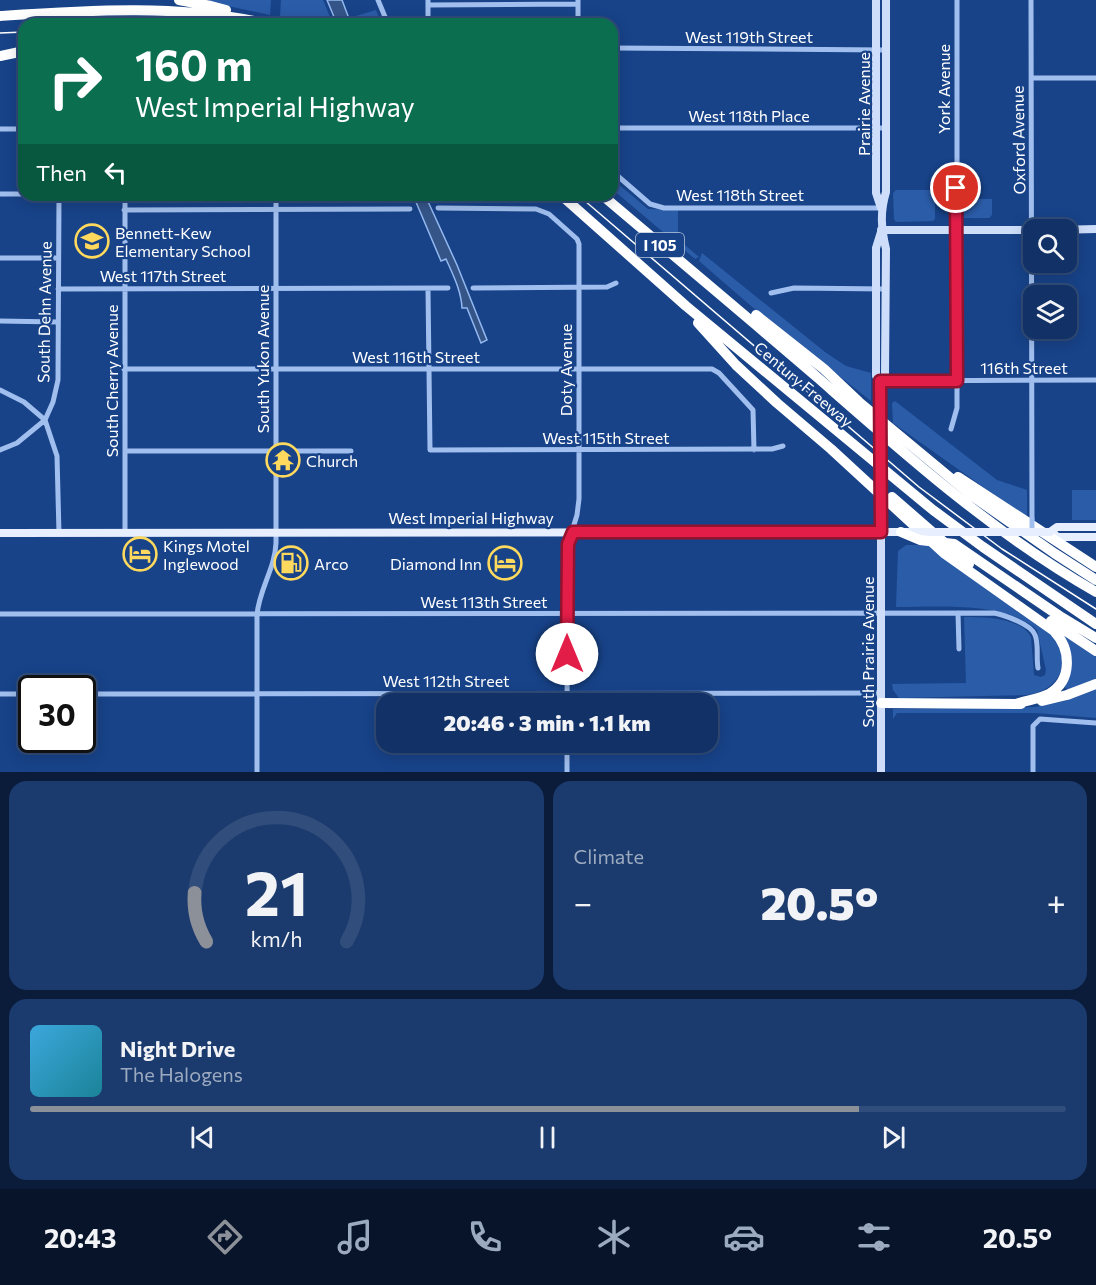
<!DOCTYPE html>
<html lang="en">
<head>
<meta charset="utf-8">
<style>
  :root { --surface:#123267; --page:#1b3a6d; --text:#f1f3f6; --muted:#9caac0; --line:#314d7b; --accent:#8c9099 }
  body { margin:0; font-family:Commissioner,sans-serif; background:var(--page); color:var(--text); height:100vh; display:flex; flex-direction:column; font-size:22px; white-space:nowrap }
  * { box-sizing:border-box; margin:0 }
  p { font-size:20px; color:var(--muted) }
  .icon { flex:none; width:33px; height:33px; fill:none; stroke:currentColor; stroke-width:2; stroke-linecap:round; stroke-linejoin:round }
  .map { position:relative; height:772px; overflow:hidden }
  .panel { display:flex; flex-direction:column; gap:9px; padding:9px; background:#0a1c39; flex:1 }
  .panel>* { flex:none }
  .banner { position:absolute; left:18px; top:18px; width:600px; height:183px; border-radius:18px; box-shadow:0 3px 15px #0003,0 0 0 2px var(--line); background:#0b6e4f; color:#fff; overflow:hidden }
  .fabs { position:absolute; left:1023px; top:219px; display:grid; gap:12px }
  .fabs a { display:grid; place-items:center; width:54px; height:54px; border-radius:12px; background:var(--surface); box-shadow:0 3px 15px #0003,0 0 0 2px var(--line); font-size:30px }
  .speed { position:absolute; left:18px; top:675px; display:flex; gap:12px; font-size:30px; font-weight:700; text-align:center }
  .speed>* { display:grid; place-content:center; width:78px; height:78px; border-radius:50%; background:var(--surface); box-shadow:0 3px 15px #0003,0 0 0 2px var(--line); line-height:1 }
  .speed .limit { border:3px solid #111; border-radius:9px; background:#fff; color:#111 }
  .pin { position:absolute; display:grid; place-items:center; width:51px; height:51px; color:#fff; margin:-26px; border:3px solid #fff; border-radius:50%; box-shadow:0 2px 6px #0007 }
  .me { position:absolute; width:66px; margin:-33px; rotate:0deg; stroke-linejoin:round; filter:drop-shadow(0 0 4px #0008) }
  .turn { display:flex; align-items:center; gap:21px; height:126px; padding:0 18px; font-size:27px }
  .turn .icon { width:78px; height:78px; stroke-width:2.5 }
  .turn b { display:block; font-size:42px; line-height:51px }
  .then { display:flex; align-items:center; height:57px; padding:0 18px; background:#0003; gap:12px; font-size:22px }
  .big { font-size:45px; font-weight:800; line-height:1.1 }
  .panel .tile { flex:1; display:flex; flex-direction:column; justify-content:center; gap:9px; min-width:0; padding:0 21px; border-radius:18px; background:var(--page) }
  .panel .dial { align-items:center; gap:0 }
  .dial svg { height:156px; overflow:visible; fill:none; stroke:var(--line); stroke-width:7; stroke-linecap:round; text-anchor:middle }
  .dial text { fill:var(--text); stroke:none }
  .song { display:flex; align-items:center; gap:18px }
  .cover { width:72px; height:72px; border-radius:9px; background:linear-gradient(135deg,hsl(200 70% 55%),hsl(190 70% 35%)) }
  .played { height:6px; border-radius:3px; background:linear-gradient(90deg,var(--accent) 80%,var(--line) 80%) }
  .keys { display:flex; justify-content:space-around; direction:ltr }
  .heat { display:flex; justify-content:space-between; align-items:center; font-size:33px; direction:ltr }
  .panel .tiles { flex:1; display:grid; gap:9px; grid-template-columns:1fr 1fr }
  .tile:last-child { grid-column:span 2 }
  .trip { position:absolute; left:376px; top:693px; width:342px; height:60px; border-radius:18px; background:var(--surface); box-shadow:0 3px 15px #0003,0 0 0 2px var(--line); font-weight:800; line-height:60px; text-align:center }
  .tab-bar { display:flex; height:96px; justify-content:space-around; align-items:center; background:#071429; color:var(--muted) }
  .tab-bar .icon { width:42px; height:42px }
  .tab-bar .on { color:var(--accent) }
  .tab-bar b { font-size:27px; color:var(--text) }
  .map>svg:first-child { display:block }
  .green { fill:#2b5ca8 }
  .water { fill:#355589; stroke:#93b9f0; stroke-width:1.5 }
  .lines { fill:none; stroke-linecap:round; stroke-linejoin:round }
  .street { stroke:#a1bfee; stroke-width:5 }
  .secondary { stroke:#cedefa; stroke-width:8 }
  .primary { stroke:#e7efff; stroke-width:8 }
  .highway { stroke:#fff; stroke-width:10 }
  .tram { stroke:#fff; stroke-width:1.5 }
  .street-bridge { stroke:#a1bfee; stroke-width:5 }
  .secondary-bridge { stroke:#cedefa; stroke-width:8 }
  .primary-bridge { stroke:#e7efff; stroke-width:8 }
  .highway-bridge { stroke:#fff; stroke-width:10 }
  .route-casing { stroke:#92132f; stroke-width:15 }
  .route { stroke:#e11d48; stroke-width:10 }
  .labels { text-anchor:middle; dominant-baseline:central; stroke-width:4.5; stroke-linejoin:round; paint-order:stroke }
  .shield { fill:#184389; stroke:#bac7dc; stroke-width:1.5 }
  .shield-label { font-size:15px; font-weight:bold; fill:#fff }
  .street-label { font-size:16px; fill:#fff; stroke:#184389 }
  .poi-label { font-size:16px; fill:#fff; stroke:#184389; text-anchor:start }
</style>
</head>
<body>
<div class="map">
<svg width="1096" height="772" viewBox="0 0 1096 772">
  <rect width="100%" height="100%" fill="#184389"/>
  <path class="green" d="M200,0H271L270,15Z
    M281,0H323L333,24H311L280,17Z
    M376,10L382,24H352L349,18Z
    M612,179L648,209L678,210V239L699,257L695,259L612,189Z
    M896,190H933L935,192V219L933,221L896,222L894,219L893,193Z
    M964,199H992V215L989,218H964Z
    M702,253L825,352L846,366L871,373V401L758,312L699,261Z
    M895,401L997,480L1027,490V518L893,423L892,403Z
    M1072,490H1096V520H1072Z
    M906,545H931L1051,635C1074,661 1060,691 1026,695L899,698L893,690L892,684L966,683L964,617C984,617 1020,617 1031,637L1034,675L1041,677L1045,675L1046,670L1037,630C1007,601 936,607 896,607L898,551Z
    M1065,634L1096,656V679L1068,690L1062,685L1063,636Z
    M1096,688V718L1036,713H897L893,719V709L1035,707L1065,701Z"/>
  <path class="water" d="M327,0H342L351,24H337Z
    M413,195H425L457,265L487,340L481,343L467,308H462C461,290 453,275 446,259L441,261Z"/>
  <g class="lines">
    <path class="street" d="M378,0L388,24
      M578,0V24
      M1031,0L1032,519
      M428,5L578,4
      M428,24V0
      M612,48L886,50
      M1031,78H1096
      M612,128H886
      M0,129H24
      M612,171L650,204L664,208H881
      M0,194H24
      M59,195L58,380L53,402L45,420L57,456L59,533
      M125,195V532
      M438,208L536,209L549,214L577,239L579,244V499L577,515L568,544L567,704
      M124,210L410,209
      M0,258H58
      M473,288L607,287L616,283
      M58,289L448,288
      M428,289L430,450L772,449L783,446
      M771,293L794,288L886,289
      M0,321L58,322
      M124,369H712L719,373L753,410L754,450
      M880,381L1096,380
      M0,390L24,402L45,420
      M951,429L957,408V0
      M0,450L17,443L45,420
      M125,451H351
      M958,613L959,649
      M0,614L994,613C1004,615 1031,624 1035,635C1039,644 1036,657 1038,668
      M0,694H32
      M82,694L881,693
      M257,772V615C259,589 275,569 276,543V195
      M567,772V742
      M1033,772V726L1040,719L1096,723"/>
    <path class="secondary" d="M876,0V193L881,208
      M881,230H1034
      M1055,230L1096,229
      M880,381L885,375L886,249C881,228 880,212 886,192V0
      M880,399V381L876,376V248L881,232
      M881,772V507"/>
    <path class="primary" d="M1096,527H1057L1050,532L1058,537H1096
      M0,533L901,532"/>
    <path class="highway" d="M179,0L211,6L226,10
      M0,16C91,10 179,4 269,24
      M0,56L24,51
      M561,195L686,306L933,510L983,547L1096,624
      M602,195C674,256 746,316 818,378C906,455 994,534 1096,592
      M756,315L824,369L859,402L971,495L1054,553L1096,580
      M698,323L736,365L777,403L831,449L945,554L1054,631C1071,649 1073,680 1049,694C1039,699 1027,700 1016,704
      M958,477L1096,567
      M892,497L969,564
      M1058,615L1096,638
      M1051,621L1096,651
      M1042,701L1067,695L1096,684
      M881,703L1021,704"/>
    <path class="tram" d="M87,24H166
      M0,33L24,32
      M578,195L919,487L1002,549L1096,609"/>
    <path class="street-bridge" d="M1032,532V519"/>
    <path class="secondary-bridge" d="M880,399L881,507"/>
    <path class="primary-bridge" d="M903,532H1050"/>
    <path class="highway-bridge" d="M901,532L920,540L954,544L1058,615"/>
  </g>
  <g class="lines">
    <defs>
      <path id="route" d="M567,654L568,544L573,532H881L880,381H957L956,188"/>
    </defs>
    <use href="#route" class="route-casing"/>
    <use href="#route" class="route"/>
  </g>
  <defs>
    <symbol id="school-ring" viewBox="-11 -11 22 22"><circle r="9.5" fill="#184389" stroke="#ffd95d" stroke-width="1.5"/><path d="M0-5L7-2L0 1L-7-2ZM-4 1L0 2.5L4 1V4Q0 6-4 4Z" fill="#ffd95d"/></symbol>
    <symbol id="temple-ring" viewBox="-11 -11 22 22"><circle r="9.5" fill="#184389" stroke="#ffd95d" stroke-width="1.5"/><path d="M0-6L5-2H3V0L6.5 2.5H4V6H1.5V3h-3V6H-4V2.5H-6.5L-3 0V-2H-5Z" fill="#ffd95d"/></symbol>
    <symbol id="hotel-ring" viewBox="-11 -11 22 22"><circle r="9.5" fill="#184389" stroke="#ffd95d" stroke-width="1.5"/><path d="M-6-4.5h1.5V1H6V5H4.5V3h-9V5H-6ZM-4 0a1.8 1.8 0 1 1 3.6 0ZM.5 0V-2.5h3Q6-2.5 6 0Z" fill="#ffd95d"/></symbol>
    <symbol id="fuel-ring" viewBox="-11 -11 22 22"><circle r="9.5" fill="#184389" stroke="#ffd95d" stroke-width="1.5"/><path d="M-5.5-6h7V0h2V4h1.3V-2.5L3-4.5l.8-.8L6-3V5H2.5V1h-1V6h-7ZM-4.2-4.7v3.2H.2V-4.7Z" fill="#ffd95d"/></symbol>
  </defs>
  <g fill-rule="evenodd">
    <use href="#school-ring" x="73" y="222" width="38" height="38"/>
    <use href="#temple-ring" x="264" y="441" width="38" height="38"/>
    <use href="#hotel-ring" x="121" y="535" width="38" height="38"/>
    <use href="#fuel-ring" x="272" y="544" width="38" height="38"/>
    <use href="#hotel-ring" x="486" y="544" width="38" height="38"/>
  </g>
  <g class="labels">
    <rect class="shield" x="636" y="233" width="48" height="24" rx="4.5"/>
    <g class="shield-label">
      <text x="660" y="245">I 105</text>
    </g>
    <g class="street-label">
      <text x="749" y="36">West 119th Street</text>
      <text transform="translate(943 89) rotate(-90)">York Avenue</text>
      <text transform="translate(863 104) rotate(-90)">Prairie Avenue</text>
      <text x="749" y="115">West 118th Place</text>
      <text transform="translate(1018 140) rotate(-91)">Oxford Avenue</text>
      <text x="740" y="194">West 118th Street</text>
      <text x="163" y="275">West 117th Street</text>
      <text transform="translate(44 312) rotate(-89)">South Dehn Avenue</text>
      <text x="416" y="356">West 116th Street</text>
      <text transform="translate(262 359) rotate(-90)">South Yukon Avenue</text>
      <text x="1024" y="367">116th Street</text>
      <text transform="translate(565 370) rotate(-90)">Doty Avenue</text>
      <text transform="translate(111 381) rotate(-90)">South Cherry Avenue</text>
      <text transform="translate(804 384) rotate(40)">Century Freeway</text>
      <text x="606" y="437">West 115th Street</text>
      <text x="471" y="517">West Imperial Highway</text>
      <text x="484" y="601">West 113th Street</text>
      <text transform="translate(867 652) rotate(-90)">South Prairie Avenue</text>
      <text x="446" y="680">West 112th Street</text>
    </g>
    <g class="poi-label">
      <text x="115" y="232">Bennett-Kew<tspan x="115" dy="18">Elementary School</tspan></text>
      <text x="306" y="460">Church</text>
      <text x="163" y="545">Kings Motel<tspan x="163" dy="18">Inglewood</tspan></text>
      <text x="314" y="563">Arco</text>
      <text x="482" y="563" text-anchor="end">Diamond Inn</text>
    </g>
  </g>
</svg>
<div class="fabs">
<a><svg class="icon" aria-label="search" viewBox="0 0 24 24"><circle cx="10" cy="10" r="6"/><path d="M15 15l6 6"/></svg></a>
<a><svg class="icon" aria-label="layers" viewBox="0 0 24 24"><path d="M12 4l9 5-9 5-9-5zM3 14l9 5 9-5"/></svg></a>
</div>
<div class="speed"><div class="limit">30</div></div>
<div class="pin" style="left:956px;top:188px;background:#d93025"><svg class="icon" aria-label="arrive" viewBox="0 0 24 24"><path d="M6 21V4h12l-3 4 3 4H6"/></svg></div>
<svg class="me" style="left:567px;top:654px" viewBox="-20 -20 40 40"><circle r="19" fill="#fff"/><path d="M0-13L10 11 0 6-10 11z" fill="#e11d48"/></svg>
<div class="trip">20:46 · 3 min · 1.1 km</div>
<div class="banner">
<div class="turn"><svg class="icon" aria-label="right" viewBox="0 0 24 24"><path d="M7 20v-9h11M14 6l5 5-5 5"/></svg><div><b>160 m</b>West Imperial Highway</div></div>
<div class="then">Then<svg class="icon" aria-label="left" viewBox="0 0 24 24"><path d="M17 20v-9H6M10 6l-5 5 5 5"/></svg></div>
</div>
</div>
<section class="panel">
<div class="tiles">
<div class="tile dial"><svg viewBox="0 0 100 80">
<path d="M14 69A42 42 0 1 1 86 69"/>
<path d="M14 69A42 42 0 0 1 8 44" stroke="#8c9099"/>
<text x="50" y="56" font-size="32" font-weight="700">21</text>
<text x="50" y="72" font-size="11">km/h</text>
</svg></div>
<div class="tile"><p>Climate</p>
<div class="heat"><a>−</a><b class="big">20.5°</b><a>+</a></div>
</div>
<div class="tile">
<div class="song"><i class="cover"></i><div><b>Night Drive</b><p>The Halogens</p></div></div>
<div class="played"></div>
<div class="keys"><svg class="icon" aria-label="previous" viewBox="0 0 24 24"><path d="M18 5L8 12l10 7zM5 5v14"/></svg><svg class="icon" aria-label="pause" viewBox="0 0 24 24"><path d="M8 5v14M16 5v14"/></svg><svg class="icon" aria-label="next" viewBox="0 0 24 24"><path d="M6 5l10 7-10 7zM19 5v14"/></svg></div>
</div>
</div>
</section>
<nav class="tab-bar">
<b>20:43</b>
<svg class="icon on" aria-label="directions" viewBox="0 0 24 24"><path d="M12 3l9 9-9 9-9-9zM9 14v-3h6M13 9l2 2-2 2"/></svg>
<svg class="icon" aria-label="music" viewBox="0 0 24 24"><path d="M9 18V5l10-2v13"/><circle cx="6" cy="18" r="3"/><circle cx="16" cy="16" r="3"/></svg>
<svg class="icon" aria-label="phone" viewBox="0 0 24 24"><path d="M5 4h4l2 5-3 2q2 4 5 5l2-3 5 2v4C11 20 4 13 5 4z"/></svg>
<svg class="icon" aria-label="climate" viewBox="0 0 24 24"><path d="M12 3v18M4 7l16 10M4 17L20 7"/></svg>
<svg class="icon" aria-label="car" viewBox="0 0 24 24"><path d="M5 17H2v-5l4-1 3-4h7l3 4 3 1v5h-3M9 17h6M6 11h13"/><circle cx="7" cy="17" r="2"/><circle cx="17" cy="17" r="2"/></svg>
<svg class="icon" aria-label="filters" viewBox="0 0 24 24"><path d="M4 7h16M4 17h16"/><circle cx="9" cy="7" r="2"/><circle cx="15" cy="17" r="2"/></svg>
<b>20.5°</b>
</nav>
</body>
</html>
